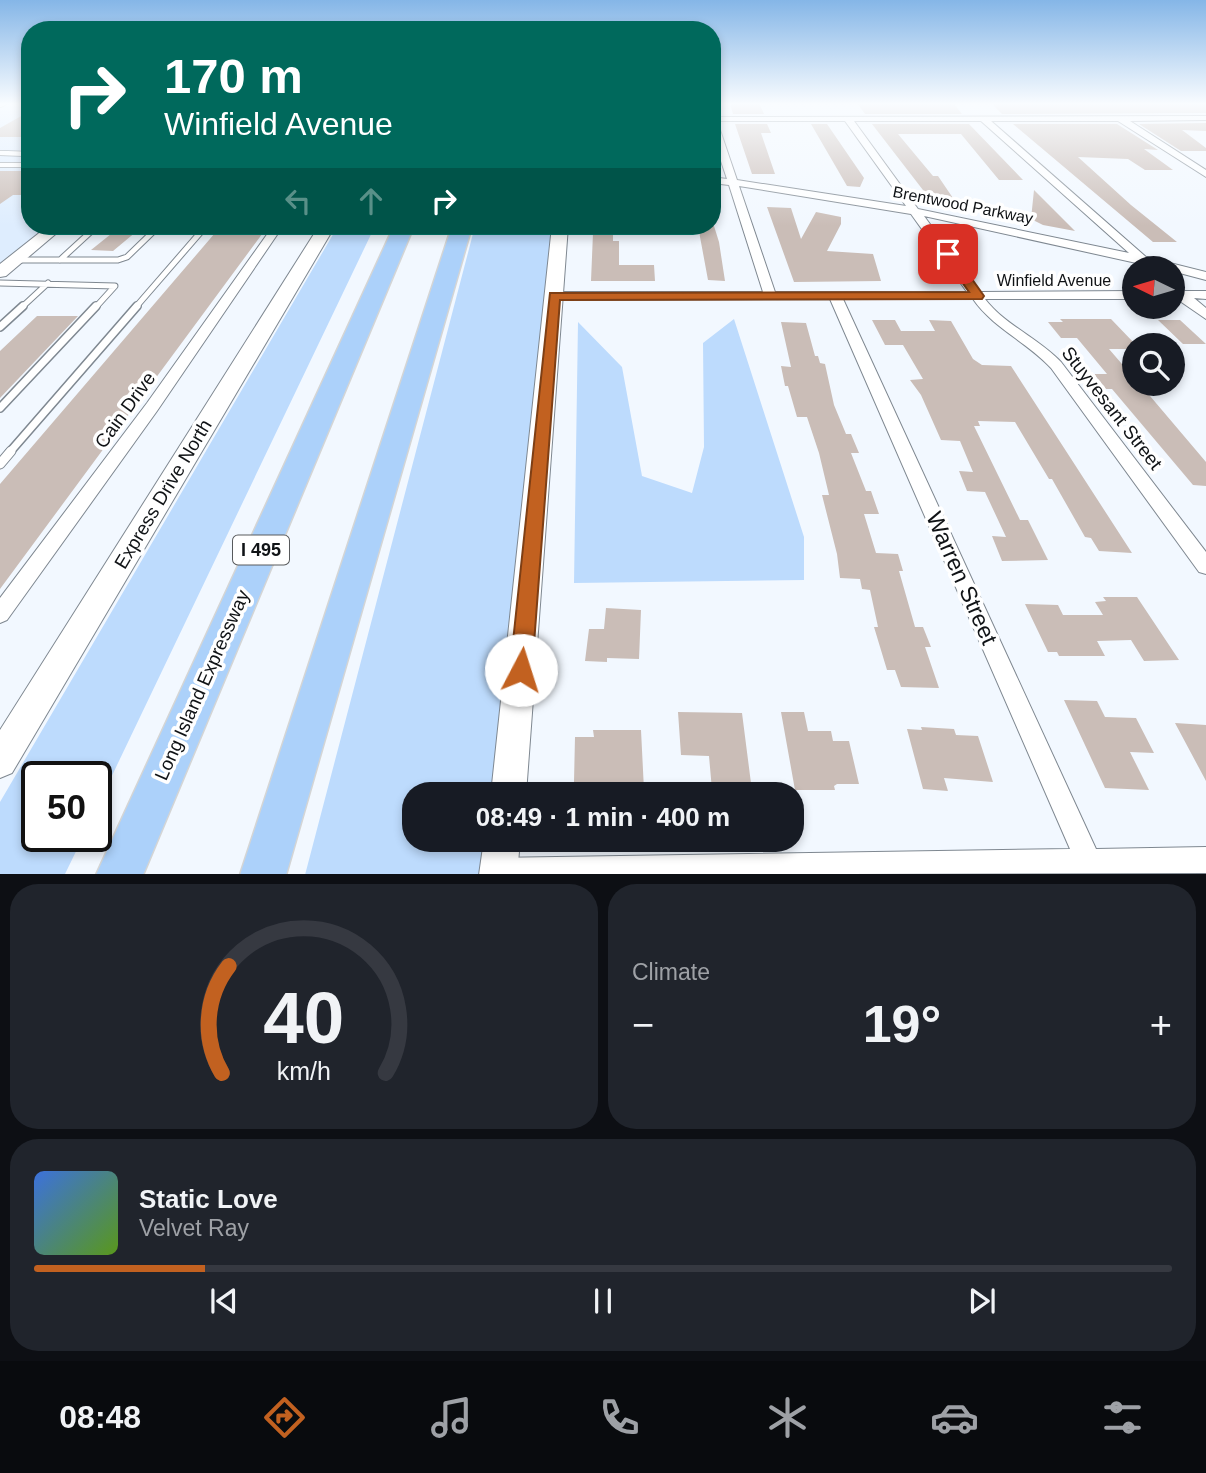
<!DOCTYPE html>
<html lang="en">
<head>
<meta charset="utf-8">
<style>
  :root { --surface:#171b24; --page:#20242c; --text:#f1f3f6; --muted:#9ea1a6; --line:#363941; --accent:#c26120 }
  body { margin:0; font-family:Arial,sans-serif; background:var(--page); color:var(--text); height:100vh; display:flex; flex-direction:column; font-size:26px; white-space:nowrap }
  * { box-sizing:border-box; margin:0 }
  p { font-size:23px; color:var(--muted) }
  .icon { flex:none; width:38px; height:38px; fill:none; stroke:currentColor; stroke-width:2; stroke-linecap:round; stroke-linejoin:round }
  .map { position:relative; height:874px; overflow:hidden }
  .details { display:flex; flex-direction:column; gap:10px; padding:10px; background:#0d0f14; flex:1 }
  .details>* { flex:none }
  .guide { position:absolute; left:21px; top:21px; width:700px; height:214px; border-radius:28px; box-shadow:0 4px 10px #0003; background:#00695c; color:#fff; overflow:hidden }
  .needle { width:46px; rotate:275deg }
  .buttons { position:absolute; left:1122px; top:256px; display:grid; gap:14px }
  .buttons a { display:grid; place-items:center; width:63px; height:63px; border-radius:50%; background:var(--surface); box-shadow:0 4px 10px #0003; font-size:35px }
  .speed { position:absolute; left:21px; top:761px; display:flex; gap:14px; font-size:35px; font-weight:700; text-align:center }
  .speed>* { display:grid; place-content:center; width:91px; height:91px; border-radius:50%; background:var(--surface); box-shadow:0 4px 10px #0003; line-height:1 }
  .speed .limit { border:4px solid #111; border-radius:10px; background:#fff; color:#111 }
  .pin { position:absolute; display:grid; place-items:center; width:60px; height:60px; color:#fff; margin:-30px; border-radius:14px; box-shadow:0 4px 10px #0006 }
  .me { position:absolute; width:77px; margin:-38px; rotate:5deg; stroke-linejoin:round; filter:drop-shadow(0 0 5px #0008) }
  .turn { display:flex; align-items:center; gap:24px; height:147px; padding:0 28px; font-size:32px }
  .turn .icon { width:91px; height:91px; stroke-width:2.5 }
  .turn b { display:block; font-size:49px; line-height:60px }
  .lanes { display:flex; align-items:center; height:66px; padding:0 28px; background:#0003; justify-content:center; gap:35px; direction:ltr }
  .lanes .off { opacity:.35 }
  .big { font-size:52px; font-weight:800; line-height:1.1 }
  .details .card { flex:1; display:flex; flex-direction:column; justify-content:center; gap:10px; min-width:0; padding:0 24px; border-radius:28px; background:var(--page) }
  .details .dial { align-items:center; gap:0 }
  .dial svg { height:182px; overflow:visible; fill:none; stroke:var(--line); stroke-width:7; stroke-linecap:round; text-anchor:middle }
  .dial text { fill:var(--text); stroke:none }
  .song { display:flex; align-items:center; gap:21px }
  .cover { width:84px; height:84px; border-radius:10px; background:linear-gradient(135deg,hsl(220 70% 55%),hsl(90 70% 35%)) }
  .played { height:7px; border-radius:4px; background:linear-gradient(90deg,var(--accent) 15%,var(--line) 15%) }
  .keys { display:flex; justify-content:space-around; direction:ltr }
  .heat { display:flex; justify-content:space-between; align-items:center; font-size:38px; direction:ltr }
  .details .tiles { flex:1; display:grid; gap:10px; grid-template-columns:1fr 1fr }
  .card:last-child { grid-column:span 2 }
  .trip { position:absolute; left:402px; top:782px; width:402px; height:70px; border-radius:28px; background:var(--surface); box-shadow:0 4px 10px #0003; font-weight:800; line-height:70px; text-align:center }
  .tabs { display:flex; height:112px; justify-content:space-around; align-items:center; background:#090b0e; color:var(--muted) }
  .tabs .icon { width:49px; height:49px }
  .tabs .on { color:var(--accent) }
  .tabs b { font-size:32px; color:var(--text) }
  .map>svg:first-child { display:block }
  .built { fill:#deedfe }
  .green { fill:#bddbfd }
  .building { fill:#cabdb7 }
  .lines { fill:none; stroke-linecap:round; stroke-linejoin:round }
  .lane-far3-casing { stroke:#7f8891; stroke-width:6 }
  .lane-far2-casing { stroke:#7f8891; stroke-width:7 }
  .lane-far1-casing { stroke:#7f8891; stroke-width:10 }
  .lane-casing { stroke:#7f8891; stroke-width:11 }
  .street-casing { stroke:#7f8891; stroke-width:2 }
  .secondary-casing { stroke:#7f8891; stroke-width:2 }
  .highway-casing { stroke:#d4d5d5; stroke-width:3 }
  .lane-far3 { stroke:#fff; stroke-width:4.5 }
  .lane-far2 { stroke:#fff; stroke-width:5 }
  .lane-far1 { stroke:#fff; stroke-width:7 }
  .lane { stroke:#fff; stroke-width:9 }
  .street { fill:#fff; fill-rule:evenodd }
  .secondary { fill:#fff; fill-rule:evenodd }
  .highway { fill:#acd1fa; fill-rule:evenodd }
  .route { fill:#c26120; stroke:#7e3f15; stroke-width:2 }
  .labels { text-anchor:middle; dominant-baseline:central; stroke-width:7; stroke-linejoin:round; paint-order:stroke }
  .far-street-label { font-size:16px; fill:#101316; stroke:#fff }
  .shield { fill:#fff; stroke:#585a5c; stroke-width:2 }
  .shield-label { font-size:18px; font-weight:bold; fill:#101316 }
  .street-label { font-size:19px; fill:#101316; stroke:#fff }
  .near-street-label { font-size:23px; fill:#101316; stroke:#fff }
</style>
</head>
<body>
<div class="map">
<svg width="1206" height="875" viewBox="0 0 1206 875">
  <rect width="100%" height="100%" fill="#f2f8ff"/>
  <path class="built" d="M0,103H30V226H60L0,276Z"/>
  <path class="green" d="M338,226H375L96,809V777H37V836L83,837L65,874H0V802Z
    M475,226H553L544,332L493,794H415V840H487L481,874L305,875Z
    M734,319L804,537V580L574,583L578,322L622,367L642,476L692,493L704,447L703,343Z"/>
  <path class="building" d="M730,103H759L764,114H733Z
    M857,103L954,104L962,114H865Z
    M991,103H1206V113L1002,114Z
    M30,111V137H0V128Z
    M1206,123V131L1182,130L1206,148V151H1181L1139,124Z
    M735,124H767L771,133H761L775,174H752Z
    M811,124H827L864,178L860,187L847,186Z
    M872,124H969L1023,180H999L961,134H898L933,176H938L957,204L933,203Z
    M1013,124H1117L1158,150L1144,149L1173,170H1145L1128,159L1078,157L1131,205L1177,242H1153Z
    M0,171H30V195H13L0,204Z
    M1034,190L1075,231L1043,225L1031,219Z
    M767,207L791,208L801,239L816,212L841,217V224L827,251L873,254L881,281L794,282Z
    M121,226H143L113,251L91,250Z
    M221,226H268L0,589V484Z
    M698,226H714L719,242L725,281L708,280Z
    M593,233L613,234V241H619V265H654L655,281H591Z
    M37,316H78L0,398V351Z
    M1060,319H1111L1135,344L1134,349H1109L1134,378V383H1139L1206,462V486L1193,485L1112,389H1106L1094,374H1107L1077,338H1061L1048,322H1063Z
    M872,320H895L901,331H935L929,320L951,321L973,359L982,365L1011,366L1132,553L1099,551L1091,538L1085,537L1052,479H1049L1015,422L978,421L980,426H974L1020,520H1028L1048,560L1002,561L992,536L1006,537L985,492L967,491L959,471L973,472L960,441L941,440L921,395L910,380L923,379L903,345H885Z
    M1158,320H1180L1206,344H1183Z
    M781,322L806,323L815,356H818L820,363L825,364L834,405L846,434H851L859,453H851L866,491H871L879,514H864L876,553L898,554L903,571H899L915,627H923L931,647H925L939,688L901,687L895,670H887L874,627H878L870,590L862,589L860,579L840,578L837,554L822,495H829L819,453L807,417H797L788,386H785L781,366L791,367Z
    M1103,597H1137L1179,660L1144,661L1131,640L1097,641L1105,656H1059L1057,652H1048L1025,604L1058,605L1063,615H1103L1095,602L1106,601Z
    M606,608L641,610L639,659L607,658V662L585,661L589,629H604Z
    M1064,700L1097,701L1105,717L1136,718L1154,753L1130,752L1149,790L1105,788Z
    M678,712L742,713L752,791L712,790L709,756L681,755Z
    M781,712H804L808,731H831L833,741H849L859,784H837L834,786L835,790H795Z
    M1175,723L1206,725V781Z
    M921,727L954,729L956,735L978,736L993,782L944,778L948,791L923,789L907,729L922,730Z
    M593,730H641L644,790H620V782H574L575,737H594Z"/>
  <g class="lines">
    <defs>
      <path id="lane-far3" d="M0,105L4,103
        M0,153L30,154
        M0,165H30"/>
      <path id="lane-far2" d="M15,260H118L127,257L159,226
        M60,260L97,226
        M0,283L115,286L95,308
        M21,308L48,283
        M135,308L206,226"/>
      <path id="lane-far1" d="M0,327L23,306
        M0,408L96,306
        M9,453L137,306"/>
      <path id="lane" d="M0,464L11,451"/>
      <path id="street" d="M1206,116V120L1130,121L1206,170V177L1118,121H991L1146,257L1206,272V280L1172,271V268H1159L924,216L980,292L1134,291V299H985C1005,325 1038,338 1061,362L1206,552V574L1199,572L1051,368C1027,342 993,328 973,299H843L1096,849L1206,847V873L487,875L486,871L490,862L499,858L1070,849L830,299L554,300L548,296L554,292H763L729,185L712,183V177L727,179L712,134V117ZM717,121H845L906,206L737,180ZM854,121H981L1129,253L918,209ZM739,186L911,214L967,292H775Z
        M273,226H283L157,411L7,620L0,623V598L147,403Z
        M1172,282L1185,291H1206V299L1194,298L1206,308V319L1174,297Z"/>
      <path id="secondary" d="M48,226H65L6,276L0,277V264Z
        M319,226H335L12,773L0,778V730Z
        M552,226H568L526,794H491Z
        M484,840H520L517,875H479Z"/>
      <path id="highway" d="M394,226H414L143,875H96Z
        M452,226H472L286,875H240Z"/>
    </defs>
    <use href="#lane-far3" class="lane-far3-casing"/>
    <use href="#lane-far2" class="lane-far2-casing"/>
    <use href="#lane-far1" class="lane-far1-casing"/>
    <use href="#lane" class="lane-casing"/>
    <use href="#street" class="street-casing"/>
    <use href="#secondary" class="secondary-casing"/>
    <use href="#highway" class="highway-casing"/>
    <use href="#lane-far3" class="lane-far3"/>
    <use href="#lane-far2" class="lane-far2"/>
    <use href="#lane-far1" class="lane-far1"/>
    <use href="#lane" class="lane"/>
    <use href="#street" class="street"/>
    <use href="#secondary" class="secondary"/>
    <use href="#highway" class="highway"/>
  </g>
  <linearGradient id="sky" x2="0" y2="1"><stop stop-color="#85b6e7"/><stop offset="0.46" stop-color="#f9fcff"/><stop offset="1" stop-color="#f9fcff" stop-opacity="0"/></linearGradient>
  <rect width="1206" height="226" fill="url(#sky)"/>
  <path class="route" d="M944,251H952L984,296L982,299L560,300L532,670L529,678L521,681L513,678L510,670L550,293L969,292L942,254Z"/>
  <g class="labels">
    <g class="far-street-label">
      <text transform="translate(963 205) rotate(11)">Brentwood Parkway</text>
      <text x="1054" y="280">Winfield Avenue</text>
    </g>
    <rect class="shield" x="233" y="535.5" width="56" height="29" rx="5"/>
    <g class="shield-label">
      <text x="261" y="550">I 495</text>
    </g>
    <g class="street-label">
      <text transform="translate(1112 408) rotate(52)">Stuyvesant Street</text>
      <text transform="translate(125 410) rotate(-54)">Cain Drive</text>
      <text transform="translate(163 494) rotate(-59)">Express Drive North</text>
      <text transform="translate(202 685) rotate(-66)">Long Island Expressway</text>
    </g>
    <g class="near-street-label">
      <text transform="translate(962 578) rotate(66)">Warren Street</text>
    </g>
  </g>
</svg>
<div class="buttons">
<a><svg class="needle" viewBox="-14 -14 28 28"><path d="M0-13l5 13h-10z" fill="#e53935"/><path d="M0 13l5-13h-10z" fill="#9ea1a6"/></svg></a>
<a><svg class="icon" aria-label="search" viewBox="0 0 24 24"><circle cx="10" cy="10" r="6"/><path d="M15 15l6 6"/></svg></a>
</div>
<div class="speed"><div class="limit">50</div></div>
<div class="pin" style="left:948px;top:254px;background:#d93025"><svg class="icon" aria-label="arrive" viewBox="0 0 24 24"><path d="M6 21V4h12l-3 4 3 4H6"/></svg></div>
<svg class="me" style="left:521px;top:670px" viewBox="-20 -20 40 40"><circle r="19" fill="#fff"/><path d="M0-13L10 11 0 6-10 11z" fill="#c26120"/></svg>
<div class="trip">08:49 · 1 min · 400 m</div>
<div class="guide">
<div class="turn"><svg class="icon" aria-label="right" viewBox="0 0 24 24"><path d="M7 20v-9h11M14 6l5 5-5 5"/></svg><div><b>170 m</b>Winfield Avenue</div></div>
<div class="lanes"><svg class="icon off" aria-label="left" viewBox="0 0 24 24"><path d="M17 20v-9H6M10 6l-5 5 5 5"/></svg><svg class="icon off" aria-label="ahead" viewBox="0 0 24 24"><path d="M12 20V5M6 11l6-6 6 6"/></svg><svg class="icon" aria-label="right" viewBox="0 0 24 24"><path d="M7 20v-9h11M14 6l5 5-5 5"/></svg></div>
</div>
</div>
<section class="details">
<div class="tiles">
<div class="card dial"><svg viewBox="0 0 100 80">
<path d="M14 69A42 42 0 1 1 86 69"/>
<path d="M14 69A42 42 0 0 1 17 22" stroke="#c26120"/>
<text x="50" y="56" font-size="32" font-weight="700">40</text>
<text x="50" y="72" font-size="11">km/h</text>
</svg></div>
<div class="card"><p>Climate</p>
<div class="heat"><a>−</a><b class="big">19°</b><a>+</a></div>
</div>
<div class="card">
<div class="song"><i class="cover"></i><div><b>Static Love</b><p>Velvet Ray</p></div></div>
<div class="played"></div>
<div class="keys"><svg class="icon" aria-label="previous" viewBox="0 0 24 24"><path d="M18 5L8 12l10 7zM5 5v14"/></svg><svg class="icon" aria-label="pause" viewBox="0 0 24 24"><path d="M8 5v14M16 5v14"/></svg><svg class="icon" aria-label="next" viewBox="0 0 24 24"><path d="M6 5l10 7-10 7zM19 5v14"/></svg></div>
</div>
</div>
</section>
<nav class="tabs">
<b>08:48</b>
<svg class="icon on" aria-label="directions" viewBox="0 0 24 24"><path d="M12 3l9 9-9 9-9-9zM9 14v-3h6M13 9l2 2-2 2"/></svg>
<svg class="icon" aria-label="music" viewBox="0 0 24 24"><path d="M9 18V5l10-2v13"/><circle cx="6" cy="18" r="3"/><circle cx="16" cy="16" r="3"/></svg>
<svg class="icon" aria-label="phone" viewBox="0 0 24 24"><path d="M5 4h4l2 5-3 2q2 4 5 5l2-3 5 2v4C11 20 4 13 5 4z"/></svg>
<svg class="icon" aria-label="climate" viewBox="0 0 24 24"><path d="M12 3v18M4 7l16 10M4 17L20 7"/></svg>
<svg class="icon" aria-label="car" viewBox="0 0 24 24"><path d="M5 17H2v-5l4-1 3-4h7l3 4 3 1v5h-3M9 17h6M6 11h13"/><circle cx="7" cy="17" r="2"/><circle cx="17" cy="17" r="2"/></svg>
<svg class="icon" aria-label="filters" viewBox="0 0 24 24"><path d="M4 7h16M4 17h16"/><circle cx="9" cy="7" r="2"/><circle cx="15" cy="17" r="2"/></svg>
</nav>
</body>
</html>
